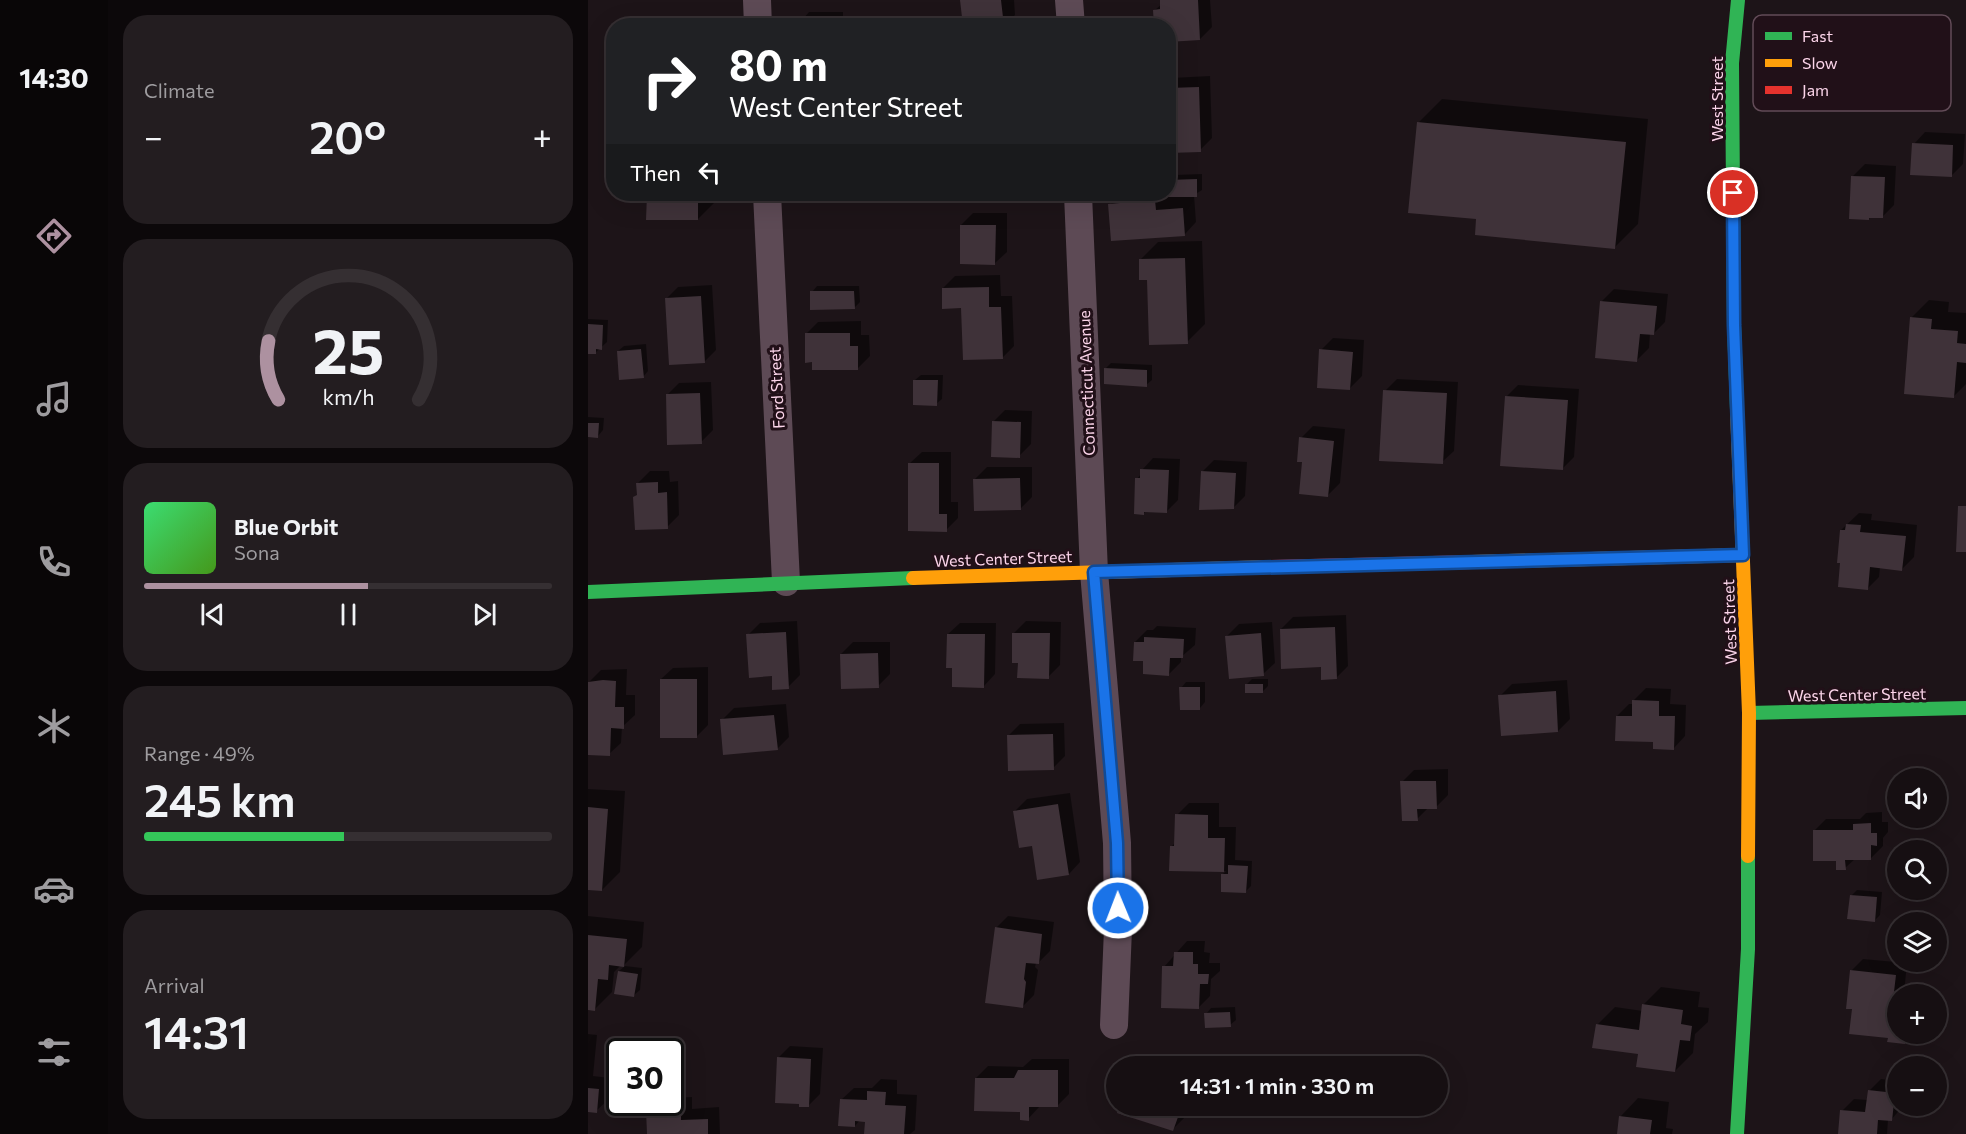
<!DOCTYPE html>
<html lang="en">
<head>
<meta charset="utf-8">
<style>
  :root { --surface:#160f12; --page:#231d20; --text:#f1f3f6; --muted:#9e9c9f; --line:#352f32; --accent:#ad91a0 }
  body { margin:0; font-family:Commissioner,sans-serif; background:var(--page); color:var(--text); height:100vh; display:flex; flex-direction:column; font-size:22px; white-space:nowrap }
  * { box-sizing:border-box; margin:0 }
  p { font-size:20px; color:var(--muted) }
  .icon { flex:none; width:33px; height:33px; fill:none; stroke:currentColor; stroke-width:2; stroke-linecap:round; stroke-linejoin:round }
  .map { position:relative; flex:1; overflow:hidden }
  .panel { display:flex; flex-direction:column; gap:15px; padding:15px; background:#0c080a; width:480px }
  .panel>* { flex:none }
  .top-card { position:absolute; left:18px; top:18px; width:570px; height:183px; border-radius:24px; box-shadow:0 6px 24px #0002,0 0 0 2px var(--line); background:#202124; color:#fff; overflow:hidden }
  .fabs { position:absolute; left:1299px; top:768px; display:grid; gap:12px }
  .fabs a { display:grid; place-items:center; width:60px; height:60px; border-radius:50%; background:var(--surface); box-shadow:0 6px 24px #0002,0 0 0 2px var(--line); font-size:30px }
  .speed { position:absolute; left:18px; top:1038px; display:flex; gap:12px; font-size:30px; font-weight:700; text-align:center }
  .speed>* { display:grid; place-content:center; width:78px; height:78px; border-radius:50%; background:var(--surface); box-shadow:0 6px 24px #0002,0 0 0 2px var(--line); line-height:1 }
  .speed .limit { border:3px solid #111; border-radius:9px; background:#fff; color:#111 }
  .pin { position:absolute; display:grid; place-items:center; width:51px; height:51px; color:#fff; margin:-26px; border:3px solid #fff; border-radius:50%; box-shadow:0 2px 6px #0007 }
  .me { position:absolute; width:66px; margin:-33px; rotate:359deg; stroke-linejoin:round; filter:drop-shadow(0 0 4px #0008) }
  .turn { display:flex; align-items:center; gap:21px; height:126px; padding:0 24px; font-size:27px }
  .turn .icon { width:78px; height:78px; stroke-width:2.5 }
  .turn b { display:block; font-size:42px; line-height:51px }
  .then { display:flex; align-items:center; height:57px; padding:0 24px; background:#0003; gap:12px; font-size:22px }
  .big { font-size:45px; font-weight:600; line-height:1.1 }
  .panel .widget { flex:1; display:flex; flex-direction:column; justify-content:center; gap:9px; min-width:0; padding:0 21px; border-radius:24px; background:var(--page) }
  .panel .dial { align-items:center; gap:0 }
  .dial svg { height:156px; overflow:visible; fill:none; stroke:var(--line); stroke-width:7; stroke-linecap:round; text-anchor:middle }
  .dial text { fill:var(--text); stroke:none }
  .song { display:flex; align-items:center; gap:18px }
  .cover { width:72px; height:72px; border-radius:9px; background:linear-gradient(135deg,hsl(140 70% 55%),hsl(100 70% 35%)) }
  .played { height:6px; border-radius:3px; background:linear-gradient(90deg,var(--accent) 55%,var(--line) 55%) }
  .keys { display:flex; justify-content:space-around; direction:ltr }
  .heat { display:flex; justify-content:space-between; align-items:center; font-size:33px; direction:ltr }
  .charge { height:9px; border-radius:4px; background:linear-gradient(90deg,#34c759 49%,var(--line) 0) }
  .trip { position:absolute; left:518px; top:1056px; width:342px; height:60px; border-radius:30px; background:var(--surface); box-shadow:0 6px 24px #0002,0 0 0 2px var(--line); font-weight:600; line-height:60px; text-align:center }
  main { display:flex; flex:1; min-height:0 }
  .menu { display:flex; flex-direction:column; width:108px; justify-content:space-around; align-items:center; background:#090607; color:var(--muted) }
  .menu .icon { width:42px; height:42px }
  .menu .on { color:var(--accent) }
  .menu b { font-size:27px; color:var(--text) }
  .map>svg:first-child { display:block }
  .shadow { fill:#0007 }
  .building { fill:#3f3239 }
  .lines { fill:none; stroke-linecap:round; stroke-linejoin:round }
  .street { stroke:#5d4a55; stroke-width:28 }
  .fast { stroke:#30b455; stroke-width:14 }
  .slow { stroke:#ff9f0a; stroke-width:14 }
  .jam { stroke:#e5322d; stroke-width:14 }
  .route-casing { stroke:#114b97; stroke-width:15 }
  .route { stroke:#1a73e8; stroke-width:10 }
  .labels { text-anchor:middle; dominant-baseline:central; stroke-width:6; stroke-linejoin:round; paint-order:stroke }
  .street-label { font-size:16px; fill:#fbd4e9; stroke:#211018 }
  .key { fill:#211018; stroke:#624b57; stroke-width:1.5 }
  .key-label { font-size:16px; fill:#fbd4e9 }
</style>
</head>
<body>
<main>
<nav class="menu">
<b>14:30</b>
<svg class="icon on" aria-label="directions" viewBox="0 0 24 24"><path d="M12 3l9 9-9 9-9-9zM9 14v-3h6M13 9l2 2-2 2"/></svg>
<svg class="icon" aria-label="music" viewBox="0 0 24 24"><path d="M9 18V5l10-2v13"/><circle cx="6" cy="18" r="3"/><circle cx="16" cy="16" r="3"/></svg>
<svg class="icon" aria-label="phone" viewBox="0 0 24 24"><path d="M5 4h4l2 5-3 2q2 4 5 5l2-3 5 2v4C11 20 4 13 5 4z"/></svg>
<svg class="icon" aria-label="climate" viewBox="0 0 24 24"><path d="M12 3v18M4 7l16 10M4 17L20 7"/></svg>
<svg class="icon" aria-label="car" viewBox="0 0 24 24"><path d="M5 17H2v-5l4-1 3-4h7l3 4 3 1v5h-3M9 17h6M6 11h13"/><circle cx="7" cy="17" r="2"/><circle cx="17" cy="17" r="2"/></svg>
<svg class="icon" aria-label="filters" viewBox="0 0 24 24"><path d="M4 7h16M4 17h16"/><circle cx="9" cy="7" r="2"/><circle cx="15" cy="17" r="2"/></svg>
</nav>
<section class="panel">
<div class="widget"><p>Climate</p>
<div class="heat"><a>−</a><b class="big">20°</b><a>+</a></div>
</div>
<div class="widget dial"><svg viewBox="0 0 100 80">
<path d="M14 69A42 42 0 1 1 86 69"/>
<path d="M14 69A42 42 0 0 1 9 39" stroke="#ad91a0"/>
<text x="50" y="56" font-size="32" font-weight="700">25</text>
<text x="50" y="72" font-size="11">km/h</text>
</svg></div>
<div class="widget">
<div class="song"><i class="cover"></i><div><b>Blue Orbit</b><p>Sona</p></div></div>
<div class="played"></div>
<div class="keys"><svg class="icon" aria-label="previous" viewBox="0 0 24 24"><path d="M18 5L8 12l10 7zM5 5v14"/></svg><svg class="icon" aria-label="pause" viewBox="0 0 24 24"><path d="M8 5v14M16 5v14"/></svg><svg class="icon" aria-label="next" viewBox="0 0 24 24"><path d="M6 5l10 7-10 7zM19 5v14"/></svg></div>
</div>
<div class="widget"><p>Range · 49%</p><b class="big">245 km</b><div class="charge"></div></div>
<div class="widget"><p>Arrival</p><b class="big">14:31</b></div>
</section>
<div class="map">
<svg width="1378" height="1134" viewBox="0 0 1378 1134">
  <rect width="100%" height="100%" fill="#1d1418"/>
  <path class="shadow" d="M374,0H426L427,15L416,26H377Z
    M573,0H622L624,27L612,39L580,26L567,10L574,4Z
    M221,12H255V26H209Z
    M622,76L624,138L612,150L580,151V80L583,78Z
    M854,99L1060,119L1050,224L1027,247L831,122Z
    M1337,132L1377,134L1375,164L1363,176L1326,144Z
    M1277,164L1308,166L1306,205L1294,217L1283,216L1281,219L1265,176Z
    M614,174V190L606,195L608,222L597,234L522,205L533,194H580V180L586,175Z
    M60,194H128V201L110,219L60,218Z
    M385,213H419V252L407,263L373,225Z
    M614,241L617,324L599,342L560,278L552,260L570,242Z
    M412,275L413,296H424L426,346L414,358L375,307L355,288L367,276Z
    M124,285L128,350L116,362L78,299L90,287Z
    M229,286H271L272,302L266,308L224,292Z
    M1026,289L1080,294L1077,322L1065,334L1062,333L1061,348L1049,360L1014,301Z
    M1341,300L1361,302L1360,312L1378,313V384L1365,397L1323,318Z
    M0,319L20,320L19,342L7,353H0Z
    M273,321V335H281L282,356L270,368L225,361L218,334L230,322Z
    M745,338L776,340L774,376L762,388L733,350Z
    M58,344L60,371L55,377L30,351L36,346Z
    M523,363L564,365V380L558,385L518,368Z
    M333,375H355L354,399L348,404L327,380Z
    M809,379L870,382L866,451L854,462L797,391Z
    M123,382L125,430L113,442L79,395L91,383Z
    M930,385L991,389L986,457L974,469L918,397Z
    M417,410L444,411L443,444L431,456L405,422Z
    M0,417L16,418L15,430L10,436H0Z
    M725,426L757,429L752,483L740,495L715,461L713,438Z
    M334,452H363V502H370V518L358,530L322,463Z
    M565,458L592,459L590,500L578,512L558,511L556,513L549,479L553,474L554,470Z
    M626,460L659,462L657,496L645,508L614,472Z
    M399,467H444V497L432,509L387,479Z
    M62,471H81L82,482L90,481L91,515L79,527L50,494V483Z
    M1271,513L1284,514L1283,520L1329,525L1326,557L1314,569L1292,567L1291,577L1279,589L1253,530Z
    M758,615L760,666L748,678L693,629L705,617Z
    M209,621L212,675L200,687L185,675L160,635L172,623Z
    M438,621L473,622L472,665L460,677L431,661L426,633Z
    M684,622L687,663L675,674L639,636L651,624Z
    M372,623H408L407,674L396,686L360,634Z
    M569,626L608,628L607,645L593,657V662L581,674L557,659L547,642L559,630H565Z
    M265,642H302V674L290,686L253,654Z
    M120,667V725L108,737L73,679L85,668Z
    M39,669L38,695H47V715L34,727L33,743L21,754H0L1,682L13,670Z
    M664,679H680V686L675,691L659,684Z
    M979,680L982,719L970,731L912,696L924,684Z
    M598,682H617V702L612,708L593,688Z
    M1058,688L1083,689L1082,704L1098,705L1097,736L1086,748L1066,741L1029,716L1041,704H1046V700Z
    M198,704L201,737L189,749L134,720L146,708Z
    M476,723L477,756L465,768L420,736L432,724Z
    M860,769V795L848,807H841L829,819L814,782L826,770Z
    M0,789L37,791L32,872L14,890L0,889Z
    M482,793L492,862L481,874L427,811L439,799Z
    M601,803H631V827H648L647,860L664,861L663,886L658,891L635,874L638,871L583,870V847L588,842L589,815Z
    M1294,812V822H1300V832L1295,838V846L1283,858L1267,859L1257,868L1226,831L1238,819H1272L1278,813Z
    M1269,890L1294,892L1292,915L1286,921L1263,896Z
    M0,916L56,922L54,947L36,965H33L26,972L24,992L6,1010L0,1009Z
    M420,916L466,922L462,951L450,963H448L447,967L450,970L446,995L434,1007L408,928Z
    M599,941H617L616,952L622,953L621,963H632V971L623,979L622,996L610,1008L576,967Z
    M1275,959L1319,963L1316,994H1310V1034H1325L1317,1042L1301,1037L1266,1008L1263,971Z
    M37,966L54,968L52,990L46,995L31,971Z
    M1073,987L1112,992L1110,1007L1121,1008L1120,1022L1107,1034L1105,1053L1087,1071L1051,1053L1009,1025L1027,1007L1055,1011V1005Z
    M647,1007L648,1020L642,1025L618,1014L623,1008Z
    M0,1034L9,1035L5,1076L22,1078L20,1100L8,1111H0Z
    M202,1046L235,1048L232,1094L220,1106L190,1058Z
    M444,1059H481V1094L469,1106H452L440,1119L433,1111L388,1078L400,1066L435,1067Z
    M293,1079L309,1080V1094L329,1095L327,1130L322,1134H277L278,1121L272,1120L267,1126L254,1099L266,1088H284Z
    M1293,1079L1310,1081V1106H1315L1303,1120H1300L1299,1134H1251L1254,1111L1266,1099L1280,1100L1281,1091Z
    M104,1097V1109L131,1107L132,1134H60L59,1110L67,1102H82V1098Z
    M1050,1098L1081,1102L1078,1128L1085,1129L1084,1134H1030L1033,1116Z
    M533,1106H601L597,1117L585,1129L531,1112Z"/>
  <path class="building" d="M372,0H413L416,26H375Z
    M572,0H610L612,40L580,42V26H566L565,10L572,9Z
    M208,23H244V26H208Z
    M611,87L613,152L580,153V88Z
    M829,122L1038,142L1027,249L887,235L888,219L820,213Z
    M1324,143L1365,145L1364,177L1322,175Z
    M1263,176L1297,177L1295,218H1281V220L1261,219Z
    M609,179V197H579L580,180Z
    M59,194H110V220H58Z
    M567,200L568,210L595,208L597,236L523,241L520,204Z
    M372,225H408L407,265L372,264Z
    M597,258L600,344L561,345L559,280H551V259Z
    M401,287V307H413L415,359L375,360L373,308L354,309V288Z
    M222,291H266L267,309L222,310Z
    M113,296L117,363L81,365L77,298Z
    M1012,301L1069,306L1066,335L1052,334L1049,362L1007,358Z
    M1322,317L1344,319L1343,329L1370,331L1369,343L1378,344V363L1369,362L1366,398L1316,394Z
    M0,324L15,325L14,350L8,349V354H0Z
    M217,333H262V346H270V370H224V362L217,363Z
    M53,349L56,378L31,380L29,351Z
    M731,349L765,352L762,390L729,388Z
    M516,368L559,370V387L516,384Z
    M325,380H350L349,406L325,405Z
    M795,390L859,393L855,464L791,461Z
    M112,393L114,444L79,445L78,394Z
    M917,396L980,400L975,470L912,466Z
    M404,421L433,422L432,458L403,457Z
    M0,423H11L10,438L0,437Z
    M711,437L746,441L740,497L711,494L714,462H709Z
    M320,463H351V514H359V532L320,531Z
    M552,469L581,470L579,513L556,512V515L546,514L547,478H552Z
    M613,471L648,473L646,509L611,510Z
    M432,478L433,510L386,511L385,479Z
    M70,482V493L79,492L80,529L47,530L45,497L49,495L48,483Z
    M1370,506H1378V552H1368Z
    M1258,524L1273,525L1272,532L1318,536L1314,571L1282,567L1280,590L1250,587L1252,563H1249L1252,530H1257Z
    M747,627L749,679L733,680V667L693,669L692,629Z
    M198,632L201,689L184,690V676L161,678L158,634Z
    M424,633H462L461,679L429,678L430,663H424Z
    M673,633L676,676L641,679L637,636Z
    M359,634H397L396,688L364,687V668H358Z
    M556,637L596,639L595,658H582L581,676L555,674V661H545L546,642H556Z
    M290,653L291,688L253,689L252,654Z
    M72,679H109V738H72Z
    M15,680L28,681L27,707H36V729L23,728L22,756L0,755V682Z
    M657,684H675V693H657Z
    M591,687H612V710H592Z
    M968,691L970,732L913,736L910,695Z
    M1044,700L1071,701V716H1087L1086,750L1065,749V742L1027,741L1028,716H1044Z
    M186,715L190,750L135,755L132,719Z
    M465,734L466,770L420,771L419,735Z
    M812,781H848L849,809H829L830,821H814Z
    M470,804L481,875L449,880L444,846L431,848L425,811Z
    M0,807L20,809L14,891L0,890Z
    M587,814L620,815V838H637L636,872L581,871L582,846H586Z
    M1283,823V833H1289V846L1283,845V860H1257L1258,870H1248V861H1225V830H1265V824Z
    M640,865L660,866L658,893L633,892V874H640Z
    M1262,895L1289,897L1287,922L1259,919Z
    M407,927L454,934L451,964L438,963L436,979L438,982L435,1008L397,1003Z
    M0,935L39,939L36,967L21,965L20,980L10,979L7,1011L0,1010Z
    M586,952H605V964H610V974H621L620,984H612L611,1009L573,1008L574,966H585Z
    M1262,970L1308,975L1303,1017L1310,1018V1034H1318L1317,1044L1299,1042L1300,1038L1261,1034L1264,1009H1258Z
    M30,971L50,974L46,997L26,994Z
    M1054,1004L1095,1010L1093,1024L1104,1026L1102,1041L1092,1040L1087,1072L1048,1067L1050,1054L1004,1048L1008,1024L1051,1030Z
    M642,1012L643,1027L617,1028L616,1013Z
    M189,1057L223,1059L221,1107H211V1104L187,1103Z
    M430,1070H470V1107H441V1121L432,1120V1112L386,1111L387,1078H426Z
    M0,1088L11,1089L9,1113L0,1112Z
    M1280,1090L1307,1093L1304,1121L1290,1120L1289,1134H1250L1252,1110L1277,1112Z
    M279,1091L298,1092L297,1105L318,1106L316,1134H276L277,1122L267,1121V1127L250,1126L252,1099L279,1100Z
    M532,1106H594L585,1131L529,1113Z
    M93,1108V1120L120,1119V1134H59L58,1110Z
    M1031,1116L1064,1120L1062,1134H1029Z"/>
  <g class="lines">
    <path class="street" d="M169,0L170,26
      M481,0L483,26
      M179,194L198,582
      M490,194L506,572L529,843L530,929L526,1025"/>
    <path class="fast" d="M1149,410L1146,325L1144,63L1150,0
      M0,592L325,578
      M1161,713L1378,708
      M1149,1134L1160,949V856"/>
    <path class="slow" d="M1149,410L1161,713L1160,856
      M884,562L1155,555
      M325,578L682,567"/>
    <path class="jam" d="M682,567L884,562"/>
  </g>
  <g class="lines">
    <defs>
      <path id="route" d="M530,908L529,843L506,572L1155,555L1146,325L1145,193"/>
    </defs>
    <use href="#route" class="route-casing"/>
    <use href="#route" class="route"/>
  </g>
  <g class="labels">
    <g class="street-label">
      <text transform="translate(1128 99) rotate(-90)">West Street</text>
      <text transform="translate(498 383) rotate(-92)">Connecticut Avenue</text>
      <text transform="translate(188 388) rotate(-93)">Ford Street</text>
      <text transform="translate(415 558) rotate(-2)">West Center Street</text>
      <text transform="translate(1141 622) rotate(-92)">West Street</text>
      <text transform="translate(1269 694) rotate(-1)">West Center Street</text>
    </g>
  </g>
  <rect x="1165" y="15" width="198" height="96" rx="9" class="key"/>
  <rect x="1177" y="32" width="27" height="8" fill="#30b455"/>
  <rect x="1177" y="59" width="27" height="8" fill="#ff9f0a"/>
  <rect x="1177" y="86" width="27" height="8" fill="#e5322d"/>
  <g class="key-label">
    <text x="1214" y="42">Fast</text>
    <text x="1214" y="69">Slow</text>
    <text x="1214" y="96">Jam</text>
  </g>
</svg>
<div class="fabs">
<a><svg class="icon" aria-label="sound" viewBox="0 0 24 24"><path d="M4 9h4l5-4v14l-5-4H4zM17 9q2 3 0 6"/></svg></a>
<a><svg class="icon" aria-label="search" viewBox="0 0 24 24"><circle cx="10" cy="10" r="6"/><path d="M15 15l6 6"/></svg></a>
<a><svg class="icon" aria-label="layers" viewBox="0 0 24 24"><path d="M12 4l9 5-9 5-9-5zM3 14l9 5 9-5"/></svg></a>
<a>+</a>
<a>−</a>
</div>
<div class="speed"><div class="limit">30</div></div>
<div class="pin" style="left:1145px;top:193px;background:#d93025"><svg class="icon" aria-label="arrive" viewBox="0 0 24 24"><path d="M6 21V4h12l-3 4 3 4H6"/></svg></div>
<svg class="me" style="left:530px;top:908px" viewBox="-20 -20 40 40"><circle r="17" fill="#1a73e8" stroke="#fff" stroke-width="3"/><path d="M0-11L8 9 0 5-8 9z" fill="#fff"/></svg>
<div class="trip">14:31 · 1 min · 330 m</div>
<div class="top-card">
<div class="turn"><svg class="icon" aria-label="right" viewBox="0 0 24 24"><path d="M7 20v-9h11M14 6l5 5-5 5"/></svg><div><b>80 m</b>West Center Street</div></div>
<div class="then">Then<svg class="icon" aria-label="left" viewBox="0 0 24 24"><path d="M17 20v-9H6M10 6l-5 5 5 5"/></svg></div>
</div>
</div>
</main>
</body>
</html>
